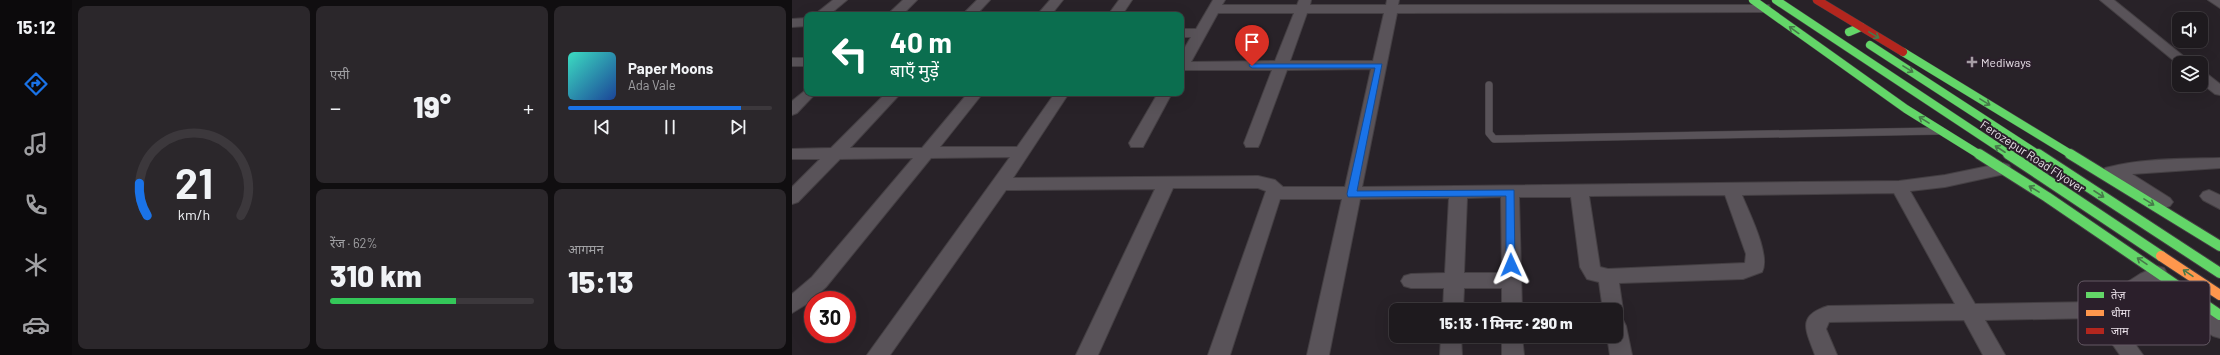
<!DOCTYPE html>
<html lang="hi">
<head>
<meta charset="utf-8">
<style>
  :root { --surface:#1e1a1e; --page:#2b272b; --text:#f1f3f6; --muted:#a1a1a4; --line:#3c383c; --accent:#1a73e8 }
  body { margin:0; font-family:Barlow,"Noto Sans Devanagari",sans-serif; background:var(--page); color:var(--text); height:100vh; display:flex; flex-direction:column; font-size:15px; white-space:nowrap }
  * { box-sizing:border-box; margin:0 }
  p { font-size:13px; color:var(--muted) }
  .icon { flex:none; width:22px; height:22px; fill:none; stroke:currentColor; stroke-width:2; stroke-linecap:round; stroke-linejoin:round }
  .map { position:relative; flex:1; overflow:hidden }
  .sheet { display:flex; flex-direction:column; gap:6px; padding:6px; background:#100e10; width:720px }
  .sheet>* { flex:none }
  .hud { position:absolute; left:12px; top:12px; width:380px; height:84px; border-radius:8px; box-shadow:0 4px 16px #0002,0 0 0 1px var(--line); background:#0b6e4f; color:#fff; overflow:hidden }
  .controls { position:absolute; left:1380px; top:12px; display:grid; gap:8px }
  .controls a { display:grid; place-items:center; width:36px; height:36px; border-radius:8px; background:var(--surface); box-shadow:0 4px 16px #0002,0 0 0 1px var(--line); font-size:20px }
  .speed { position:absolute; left:12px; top:291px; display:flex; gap:8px; font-size:20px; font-weight:700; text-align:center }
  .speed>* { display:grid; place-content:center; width:52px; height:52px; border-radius:50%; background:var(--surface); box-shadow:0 4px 16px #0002,0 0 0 1px var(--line); line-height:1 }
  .speed .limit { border:6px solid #d22; background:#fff; color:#111 }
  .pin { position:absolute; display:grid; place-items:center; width:34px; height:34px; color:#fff; margin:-41px -17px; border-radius:50% 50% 50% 0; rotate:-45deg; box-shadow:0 0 4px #0007 }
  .pin .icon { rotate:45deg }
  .me { position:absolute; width:44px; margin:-22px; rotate:359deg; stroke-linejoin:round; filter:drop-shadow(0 0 3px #0008) }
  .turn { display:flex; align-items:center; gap:14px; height:84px; padding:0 20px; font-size:18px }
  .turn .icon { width:52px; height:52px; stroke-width:2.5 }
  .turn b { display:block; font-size:28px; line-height:34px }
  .big { font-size:30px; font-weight:800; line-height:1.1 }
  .sheet .card { flex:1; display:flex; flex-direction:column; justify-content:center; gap:6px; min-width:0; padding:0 14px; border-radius:8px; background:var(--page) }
  .sheet .dial { align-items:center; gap:0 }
  .dial svg { height:104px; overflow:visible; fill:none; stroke:var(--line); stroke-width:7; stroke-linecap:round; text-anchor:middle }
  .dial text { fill:var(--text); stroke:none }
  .song { display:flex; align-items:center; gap:12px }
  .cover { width:48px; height:48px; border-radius:6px; background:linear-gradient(135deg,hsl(170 70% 55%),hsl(220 70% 35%)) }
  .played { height:4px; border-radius:2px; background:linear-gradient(90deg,var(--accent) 85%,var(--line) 85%) }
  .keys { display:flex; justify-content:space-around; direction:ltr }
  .heat { display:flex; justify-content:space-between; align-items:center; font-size:22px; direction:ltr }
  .charge { height:6px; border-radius:3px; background:linear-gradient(90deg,#34c759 62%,var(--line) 0) }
  .sheet .tiles { flex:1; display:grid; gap:6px; grid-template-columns:repeat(3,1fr) }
  .card:first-child { grid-row:span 2 }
  .trip { position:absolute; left:597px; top:303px; width:234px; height:40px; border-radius:8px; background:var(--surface); box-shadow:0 4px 16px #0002,0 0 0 1px var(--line); font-weight:800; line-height:40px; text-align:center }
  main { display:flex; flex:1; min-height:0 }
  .tab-bar { display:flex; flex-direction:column; width:72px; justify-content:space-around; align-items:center; background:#0c0a0c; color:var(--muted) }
  .tab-bar .icon { width:28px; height:28px }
  .tab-bar .selected { color:var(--accent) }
  .tab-bar b { font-size:18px; color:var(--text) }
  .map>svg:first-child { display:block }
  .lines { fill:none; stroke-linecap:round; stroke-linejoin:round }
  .lane-casing { stroke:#443f43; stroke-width:8 }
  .street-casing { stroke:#443f43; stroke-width:2 }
  .fast-far1-casing { stroke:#443f43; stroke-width:9 }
  .fast-casing { stroke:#443f43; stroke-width:12 }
  .slow-casing { stroke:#443f43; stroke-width:12 }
  .jam-casing { stroke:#443f43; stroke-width:9 }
  .lane { stroke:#595359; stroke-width:7 }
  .street { fill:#595359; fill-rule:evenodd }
  .fast-far1 { stroke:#63d668; stroke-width:8 }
  .fast { stroke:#63d668; stroke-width:10 }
  .slow { stroke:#ff974d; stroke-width:10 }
  .jam { stroke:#b3261e; stroke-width:8 }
  .oneway { stroke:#477a4a }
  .route { fill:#1a73e8; stroke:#114b97 }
  .poi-dot { fill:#a69ea5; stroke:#2b1f2b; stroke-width:1.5 }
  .labels { text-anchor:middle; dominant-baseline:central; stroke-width:4; stroke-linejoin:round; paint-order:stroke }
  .poi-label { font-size:12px; fill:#eae1e9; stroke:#2b1f2b; text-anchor:start }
  .street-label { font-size:12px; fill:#eae1e9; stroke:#2b1f2b }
  .key { fill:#2b1f2b; stroke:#645964; stroke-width:1 }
  .key-label { font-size:11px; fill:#eae1e9 }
</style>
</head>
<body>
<main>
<nav class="tab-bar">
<b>15:12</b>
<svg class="icon selected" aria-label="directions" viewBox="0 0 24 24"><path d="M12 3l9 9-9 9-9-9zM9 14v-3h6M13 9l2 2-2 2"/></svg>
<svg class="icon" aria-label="music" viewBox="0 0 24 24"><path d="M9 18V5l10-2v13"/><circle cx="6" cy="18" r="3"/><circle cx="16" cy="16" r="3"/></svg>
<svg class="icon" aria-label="phone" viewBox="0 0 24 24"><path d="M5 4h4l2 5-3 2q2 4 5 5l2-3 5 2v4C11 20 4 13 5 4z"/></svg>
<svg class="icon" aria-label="climate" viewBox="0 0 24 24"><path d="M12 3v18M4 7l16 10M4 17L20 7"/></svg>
<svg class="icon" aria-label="car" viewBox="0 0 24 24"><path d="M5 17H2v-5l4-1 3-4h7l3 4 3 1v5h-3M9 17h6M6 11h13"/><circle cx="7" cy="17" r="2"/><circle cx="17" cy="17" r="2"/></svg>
</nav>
<section class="sheet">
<div class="tiles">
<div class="card dial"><svg viewBox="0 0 100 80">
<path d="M14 69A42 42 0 1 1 86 69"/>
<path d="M14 69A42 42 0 0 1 8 44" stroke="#1a73e8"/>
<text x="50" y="56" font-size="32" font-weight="700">21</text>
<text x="50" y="72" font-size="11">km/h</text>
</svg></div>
<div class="card"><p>एसी</p>
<div class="heat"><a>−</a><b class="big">19°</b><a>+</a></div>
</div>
<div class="card">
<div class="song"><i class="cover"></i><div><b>Paper Moons</b><p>Ada Vale</p></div></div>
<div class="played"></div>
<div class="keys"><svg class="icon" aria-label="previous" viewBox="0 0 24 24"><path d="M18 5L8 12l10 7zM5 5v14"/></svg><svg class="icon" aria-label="pause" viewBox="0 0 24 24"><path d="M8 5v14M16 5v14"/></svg><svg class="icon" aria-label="next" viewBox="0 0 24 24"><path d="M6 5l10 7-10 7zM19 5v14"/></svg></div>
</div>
<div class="card"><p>रेंज · 62%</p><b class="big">310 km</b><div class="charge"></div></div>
<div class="card"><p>आगमन</p><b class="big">15:13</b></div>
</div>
</section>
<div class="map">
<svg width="1428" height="355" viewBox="0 0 1428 355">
  <rect width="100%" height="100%" fill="#282228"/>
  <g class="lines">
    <defs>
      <path id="lane" d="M697,85V133L702,139L1146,131"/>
      <path id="street" d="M41,0H55L37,15H22Z
        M111,0H125L110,15H95Z
        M185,0H198L184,15H170Z
        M258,0H271L259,15H245Z
        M327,0H340L330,15H316Z
        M421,0H433L430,5H505L507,0H519L518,5H594L595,0H607L606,5H977L978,8L977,11L972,12L605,13L570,187L1107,181L1153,175L1211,163L1217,165L1219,169L1217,173L1153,187L1118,191L1183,304L1304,302L1348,274L1365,266L1372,268L1375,273L1370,279L1428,319V338L1421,336L1355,289L1320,312L1351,355H1328L1302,318L1193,320L1213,355H1191L1172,320L1037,322L1034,329L1045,355H1023C1014,330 1004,316 1036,306L1163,304L1102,193L950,195C957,213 979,255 970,272L951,279L827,283L831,310L828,316L824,317V310H811L807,282L795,279L788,267L779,197H727L730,310H710V288H672L671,310H651L652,288H619L612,286L609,281L612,276L619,274L653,273L657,198L568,199L537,355H515L550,199H488L438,355H416L474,191L466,188H381L306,355H284L363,189L214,190L98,355H75L218,157L139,158L34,287L18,302L0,313V294L20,277L121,158L48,159L6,202L0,204V187L28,159H0V149L39,148L94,93H109L58,148H130L176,93H191L148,147H225L263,93H277L221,178L466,176L483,180L491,187H553L579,69L495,70L468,143L466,147H454L452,143L480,70H389V54L399,37H389V29H404ZM426,13H502L483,61L399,62ZM515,13H592L581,61H498ZM933,195L954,254L953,263L816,269L808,267L797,196ZM709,197L710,273H672L675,198Z
        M1308,0H1322L1400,63H1387V65Z
        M1416,0H1428V8Z
        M15,18V26L0,27V19Z
        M0,58H15V66H0Z
        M1409,72L1414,73L1428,84V95L1423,94L1409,83Z
        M15,89V93H24L5,113L0,115V101Z
        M366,93H380L351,147H339L337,143Z
        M1428,158V168L1340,174L1378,198L1381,202L1378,206L1372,208L1366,206L1321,177L1313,176L1311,172L1313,168C1350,158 1390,159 1428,158Z
        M1417,190L1428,195V209L1411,200L1408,196L1411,192Z
        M824,318L831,320L834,326L840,355H818L815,336H824Z
        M649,336H669L670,355H648Z
        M710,336H730L732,355H710Z"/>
      <path id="fast-far1" d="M961,0L1114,109L1188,155
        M984,0L1218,155
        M1057,32L1069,27
        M1078,45L1247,155
        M1111,52L1280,155"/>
      <path id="fast" d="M1187,154L1255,197L1428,315
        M1216,154L1369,256
        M1246,154L1428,273
        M1278,154L1428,246"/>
      <path id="slow" d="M1369,256L1428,295"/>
      <path id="jam" d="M1025,0L1111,52"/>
    </defs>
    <use href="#lane" class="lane-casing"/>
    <use href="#street" class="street-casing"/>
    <use href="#fast-far1" class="fast-far1-casing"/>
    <use href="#fast" class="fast-casing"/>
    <use href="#slow" class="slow-casing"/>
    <use href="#jam" class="jam-casing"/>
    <use href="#lane" class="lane"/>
    <use href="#street" class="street"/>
    <use href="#fast-far1" class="fast-far1"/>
    <use href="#fast" class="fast"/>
    <use href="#slow" class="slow"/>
    <use href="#jam" class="jam"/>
  </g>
  <defs><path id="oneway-shaft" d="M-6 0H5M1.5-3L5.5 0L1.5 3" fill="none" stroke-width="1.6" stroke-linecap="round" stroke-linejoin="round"/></defs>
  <g class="oneway">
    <use href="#oneway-shaft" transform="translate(1002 30) rotate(-144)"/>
    <use href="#oneway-shaft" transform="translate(1082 35) rotate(31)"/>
    <use href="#oneway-shaft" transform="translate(1116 69) rotate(32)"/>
    <use href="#oneway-shaft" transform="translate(1193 102) rotate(31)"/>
    <use href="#oneway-shaft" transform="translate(1132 120) rotate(-148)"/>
    <use href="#oneway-shaft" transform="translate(1208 149) rotate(-147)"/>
    <use href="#oneway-shaft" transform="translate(1242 189) rotate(-149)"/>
    <use href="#oneway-shaft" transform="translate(1307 194) rotate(33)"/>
    <use href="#oneway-shaft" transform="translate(1357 202) rotate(32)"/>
    <use href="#oneway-shaft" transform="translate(1350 261) rotate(-146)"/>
    <use href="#oneway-shaft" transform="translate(1396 273) rotate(-146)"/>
  </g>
  <path class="route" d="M458,64H590L565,191L722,190L723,268L719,269L714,265V196L556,197L555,194L583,68H460L457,66Z"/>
  <path class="poi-dot" d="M1178 56h4v4h4v4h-4v4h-4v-4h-4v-4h4z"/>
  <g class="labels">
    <g class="poi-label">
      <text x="1189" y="62">Mediways</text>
    </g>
    <g class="street-label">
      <text transform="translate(1241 156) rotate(33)">Ferozepur Road Flyover</text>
    </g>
  </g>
  <rect x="1286" y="281" width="132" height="64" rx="6" class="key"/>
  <rect x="1294" y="292" width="18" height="6" fill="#63d668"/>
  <rect x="1294" y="310" width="18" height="6" fill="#ff974d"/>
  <rect x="1294" y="328" width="18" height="6" fill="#b3261e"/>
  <g class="key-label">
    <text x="1319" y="299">तेज़</text>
    <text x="1319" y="317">धीमा</text>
    <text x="1319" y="335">जाम</text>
  </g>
</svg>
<div class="controls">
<a><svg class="icon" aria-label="sound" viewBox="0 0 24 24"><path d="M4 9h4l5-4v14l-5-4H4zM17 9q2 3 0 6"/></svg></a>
<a><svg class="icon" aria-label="layers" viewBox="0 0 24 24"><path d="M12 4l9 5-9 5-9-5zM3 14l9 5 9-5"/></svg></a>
</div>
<div class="speed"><div class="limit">30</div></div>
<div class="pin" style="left:460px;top:66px;background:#d93025"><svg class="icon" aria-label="arrive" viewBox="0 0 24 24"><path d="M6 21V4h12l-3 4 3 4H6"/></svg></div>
<svg class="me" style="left:719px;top:265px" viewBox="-20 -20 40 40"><path d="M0-17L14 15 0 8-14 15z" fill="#1a73e8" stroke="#fff" stroke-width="4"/></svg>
<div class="trip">15:13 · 1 मिनट · 290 m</div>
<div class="hud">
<div class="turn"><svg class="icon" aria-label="left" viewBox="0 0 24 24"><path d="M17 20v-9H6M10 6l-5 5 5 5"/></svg><div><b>40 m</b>बाएँ मुड़ें</div></div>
</div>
</div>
</main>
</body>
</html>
